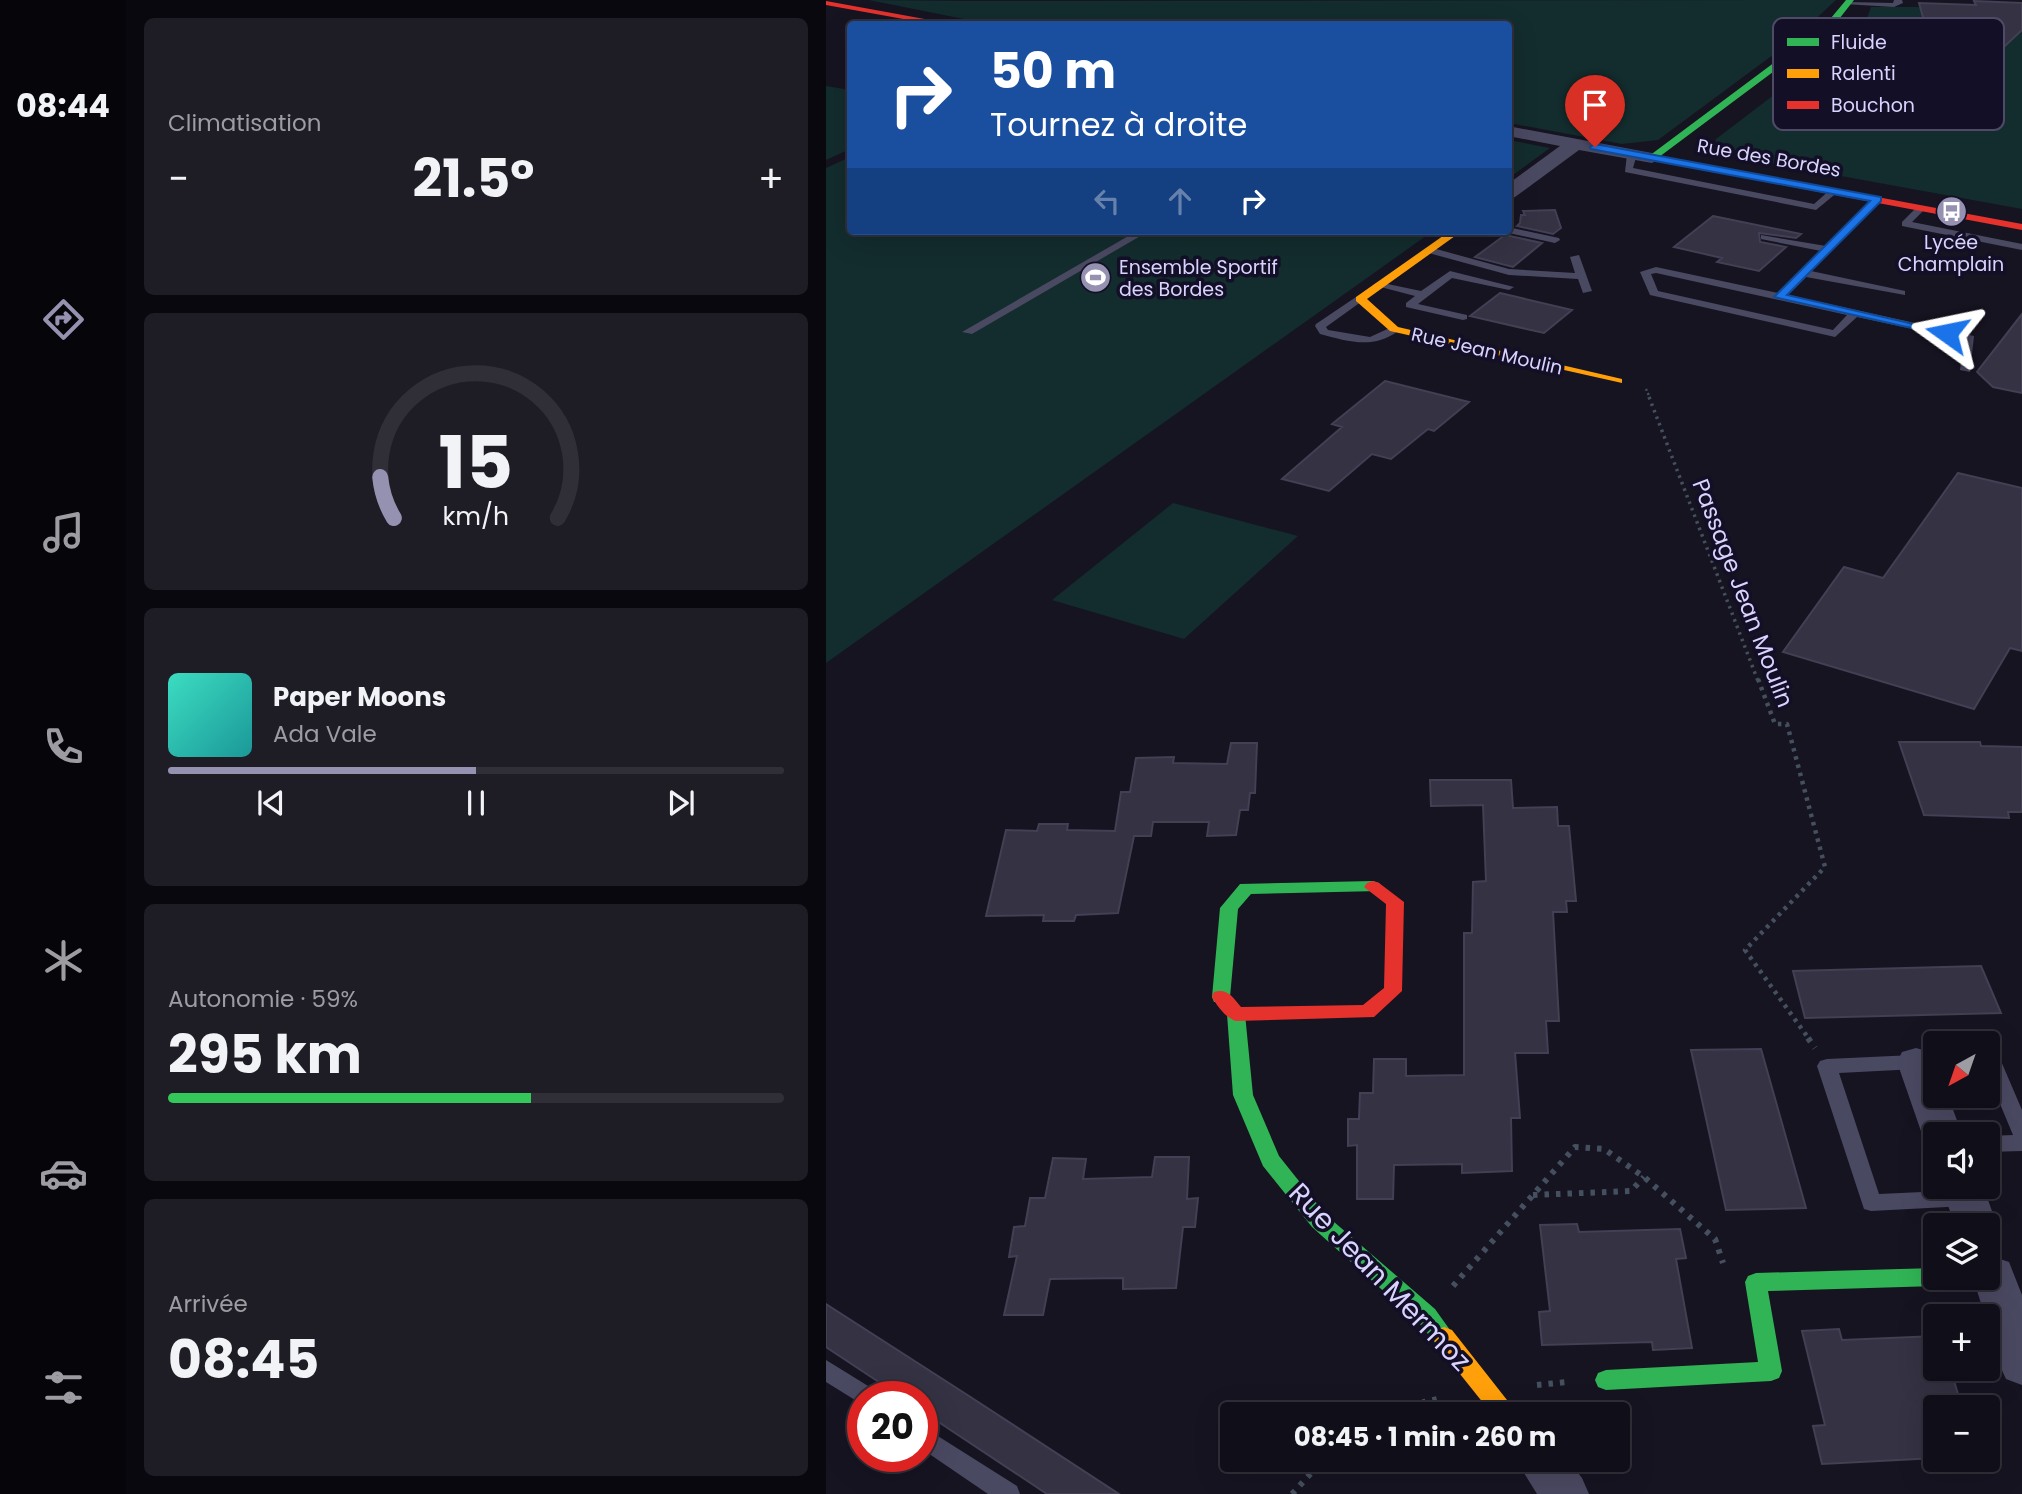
<!DOCTYPE html>
<html lang="fr">
<head>
<meta charset="utf-8">
<style>
  :root { --surface:#100f19; --page:#1e1d26; --text:#f1f3f6; --muted:#9c9ca2; --line:#302f38; --accent:#9591b1 }
  body { margin:0; font-family:Poppins,sans-serif; background:var(--page); color:var(--text); height:100vh; display:flex; flex-direction:column; font-size:26px; white-space:nowrap }
  * { box-sizing:border-box; margin:0 }
  p { font-size:23px; color:var(--muted) }
  .icon { flex:none; width:38px; height:38px; fill:none; stroke:currentColor; stroke-width:2; stroke-linecap:round; stroke-linejoin:round }
  .map { position:relative; flex:1; overflow:hidden }
  .side { display:flex; flex-direction:column; gap:18px; padding:18px; background:#09080e; width:700px }
  .side>* { flex:none }
  .top-card { position:absolute; left:21px; top:21px; width:665px; height:214px; border-radius:7px; box-shadow:0 7px 28px #0002,0 0 0 2px var(--line); background:#1a4fa0; color:#fff; overflow:hidden }
  .needle { width:46px; rotate:220deg }
  .buttons { position:absolute; left:1097px; top:1031px; display:grid; gap:14px }
  .buttons a { display:grid; place-items:center; width:77px; height:77px; border-radius:7px; background:var(--surface); box-shadow:0 7px 28px #0002,0 0 0 2px var(--line); font-size:35px }
  .speed { position:absolute; left:21px; top:1381px; display:flex; gap:14px; font-size:35px; font-weight:700; text-align:center }
  .speed>* { display:grid; place-content:center; width:91px; height:91px; border-radius:50%; background:var(--surface); box-shadow:0 7px 28px #0002,0 0 0 2px var(--line); line-height:1 }
  .speed .limit { border:10px solid #d22; background:#fff; color:#111 }
  .pin { position:absolute; display:grid; place-items:center; width:60px; height:60px; color:#fff; margin:-72px -30px; border-radius:50% 50% 50% 0; rotate:-45deg; box-shadow:0 0 7px #0007 }
  .pin .icon { rotate:45deg }
  .me { position:absolute; width:77px; margin:-38px; rotate:282deg; stroke-linejoin:round; filter:drop-shadow(0 0 5px #0008) }
  .turn { display:flex; align-items:center; gap:24px; height:147px; padding:0 28px; font-size:32px }
  .turn .icon { width:91px; height:91px; stroke-width:2.5 }
  .turn b { display:block; font-size:49px; line-height:60px }
  .lanes { display:flex; align-items:center; height:66px; padding:0 28px; background:#0003; justify-content:center; gap:35px; direction:ltr }
  .lanes .off { opacity:.35 }
  .big { font-size:52px; font-weight:700; line-height:1.1 }
  .side .card { flex:1; display:flex; flex-direction:column; justify-content:center; gap:10px; min-width:0; padding:0 24px; border-radius:10px; background:var(--page) }
  .side .dial { align-items:center; gap:0 }
  .dial svg { height:182px; overflow:visible; fill:none; stroke:var(--line); stroke-width:7; stroke-linecap:round; text-anchor:middle }
  .dial text { fill:var(--text); stroke:none }
  .song { display:flex; align-items:center; gap:21px }
  .cover { width:84px; height:84px; border-radius:10px; background:linear-gradient(135deg,hsl(170 70% 55%),hsl(180 70% 35%)) }
  .played { height:7px; border-radius:4px; background:linear-gradient(90deg,var(--accent) 50%,var(--line) 50%) }
  .keys { display:flex; justify-content:space-around; direction:ltr }
  .heat { display:flex; justify-content:space-between; align-items:center; font-size:38px; direction:ltr }
  .charge { height:10px; border-radius:5px; background:linear-gradient(90deg,#34c759 59%,var(--line) 0) }
  .trip { position:absolute; left:394px; top:1402px; width:410px; height:70px; border-radius:7px; background:var(--surface); box-shadow:0 7px 28px #0002,0 0 0 2px var(--line); font-weight:700; line-height:70px; text-align:center }
  main { display:flex; flex:1; min-height:0 }
  .tab-bar { display:flex; flex-direction:column; width:126px; justify-content:space-around; align-items:center; background:#06060a; color:var(--muted) }
  .tab-bar .icon { width:49px; height:49px }
  .tab-bar .on { color:var(--accent) }
  .tab-bar b { font-size:32px; color:var(--text) }
  .map>svg:first-child { display:block }
  .green { fill:#132c2d }
  .building { fill:#343243; stroke:#433f54; stroke-width:2 }
  .lines { fill:none; stroke-linecap:round; stroke-linejoin:round }
  .path-far3 { stroke:#44505f; stroke-width:2.5; stroke-dasharray:2 2.5; stroke-linecap:butt }
  .path-far2 { stroke:#44505f; stroke-width:3.5; stroke-dasharray:2.5 4.5; stroke-linecap:butt }
  .path-far1 { stroke:#44505f; stroke-width:4.5; stroke-dasharray:3.5 5; stroke-linecap:butt }
  .path { stroke:#44505f; stroke-width:6; stroke-dasharray:4.5 7; stroke-linecap:butt }
  .lane { fill:#4a4962; fill-rule:evenodd }
  .street { fill:#4a4962; fill-rule:evenodd }
  .fast { fill:#30b455; fill-rule:evenodd }
  .slow { fill:#ff9f0a; fill-rule:evenodd }
  .jam { fill:#e5322d; fill-rule:evenodd }
  .route { fill:#1a73e8; stroke:#114b97; stroke-width:2 }
  .labels { text-anchor:middle; dominant-baseline:central; stroke-width:7; stroke-linejoin:round; paint-order:stroke }
  .far-street-label { font-size:19px; fill:#d9d4ff; stroke:#130f26 }
  .far-poi-label { font-size:19px; fill:#d9d4ff; stroke:#130f26 }
  .street-label { font-size:23px; fill:#d9d4ff; stroke:#130f26 }
  .near-street-label { font-size:28px; fill:#d9d4ff; stroke:#130f26 }
  .key { fill:#130f26; stroke:#4e4a67; stroke-width:2 }
  .key-label { font-size:19px; fill:#d9d4ff }
</style>
</head>
<body>
<main>
<nav class="tab-bar">
<b>08:44</b>
<svg class="icon on" aria-label="directions" viewBox="0 0 24 24"><path d="M12 3l9 9-9 9-9-9zM9 14v-3h6M13 9l2 2-2 2"/></svg>
<svg class="icon" aria-label="music" viewBox="0 0 24 24"><path d="M9 18V5l10-2v13"/><circle cx="6" cy="18" r="3"/><circle cx="16" cy="16" r="3"/></svg>
<svg class="icon" aria-label="phone" viewBox="0 0 24 24"><path d="M5 4h4l2 5-3 2q2 4 5 5l2-3 5 2v4C11 20 4 13 5 4z"/></svg>
<svg class="icon" aria-label="climate" viewBox="0 0 24 24"><path d="M12 3v18M4 7l16 10M4 17L20 7"/></svg>
<svg class="icon" aria-label="car" viewBox="0 0 24 24"><path d="M5 17H2v-5l4-1 3-4h7l3 4 3 1v5h-3M9 17h6M6 11h13"/><circle cx="7" cy="17" r="2"/><circle cx="17" cy="17" r="2"/></svg>
<svg class="icon" aria-label="filters" viewBox="0 0 24 24"><path d="M4 7h16M4 17h16"/><circle cx="9" cy="7" r="2"/><circle cx="15" cy="17" r="2"/></svg>
</nav>
<section class="side">
<div class="card"><p>Climatisation</p>
<div class="heat"><a>−</a><b class="big">21.5°</b><a>+</a></div>
</div>
<div class="card dial"><svg viewBox="0 0 100 80">
<path d="M14 69A42 42 0 1 1 86 69"/>
<path d="M14 69A42 42 0 0 1 8 51" stroke="#9591b1"/>
<text x="50" y="56" font-size="32" font-weight="700">15</text>
<text x="50" y="72" font-size="11">km/h</text>
</svg></div>
<div class="card">
<div class="song"><i class="cover"></i><div><b>Paper Moons</b><p>Ada Vale</p></div></div>
<div class="played"></div>
<div class="keys"><svg class="icon" aria-label="previous" viewBox="0 0 24 24"><path d="M18 5L8 12l10 7zM5 5v14"/></svg><svg class="icon" aria-label="pause" viewBox="0 0 24 24"><path d="M8 5v14M16 5v14"/></svg><svg class="icon" aria-label="next" viewBox="0 0 24 24"><path d="M6 5l10 7-10 7zM19 5v14"/></svg></div>
</div>
<div class="card"><p>Autonomie · 59%</p><b class="big">295 km</b><div class="charge"></div></div>
<div class="card"><p>Arrivée</p><b class="big">08:45</b></div>
</section>
<div class="map">
<svg width="1196" height="1494" viewBox="0 0 1196 1494">
  <rect width="100%" height="100%" fill="#161421"/>
  <path class="green" d="M43,0L142,1L1010,0L966,41L832,140L796,144L683,123L682,24H163Z
    M1045,7H1091L1196,28V209L895,154L889,150L890,139L1038,26Z
    M0,86L24,90V149L0,160Z
    M683,140L724,148L683,178Z
    M24,157V231H607L0,663V168Z
    M347,503L472,536L358,639L226,600Z"/>
  <path class="building" d="M1148,1L1196,3V30L1145,78L1050,63L1076,41L1105,46L1093,3L1150,5Z
    M729,210L735,228L727,234L691,226L694,223L695,215H699L697,211Z
    M887,216L975,234L970,238L933,233L934,242L960,247L933,271L891,262L896,258L848,247Z
    M679,235L716,243L687,267L649,257Z
    M674,293L746,310L718,333L644,316Z
    M1196,314V393L1167,387L1151,372Z
    M559,381L643,402L608,431L602,429L565,459L546,454L503,491L456,479L516,427L506,424Z
    M1132,473L1196,488V651L1184,648L1148,709L957,652L1018,567L1057,578Z
    M1073,742H1154L1155,746L1196,747V812H1182L1183,818L1098,815Z
    M405,743H431L429,793H424L422,810H414L410,835L381,836L383,822H327L325,836H308L292,913L250,915L248,921H217L218,915L160,916L180,830L211,831L213,824H242L241,830L289,831L295,792H304L310,758L348,757L347,763L401,764Z
    M604,780H685L687,808L731,807L732,826H743L750,901H740L741,912H727L733,1021H720L722,1053H689L694,1118H685L686,1171L636,1173V1164L568,1165L567,1199H531V1145L522,1146V1119H533L534,1093H547L548,1059H580V1076L638,1075V933H646L647,882L660,881L657,805L605,806Z
    M1155,966L1175,1013L979,1018L967,971Z
    M935,1049L980,1208L900,1210L865,1050Z
    M329,1157H363L361,1199L372,1198L369,1227H357L350,1288L297,1289V1278L224,1279L217,1315H178L191,1256L183,1257L188,1227L199,1226L204,1198H219L227,1158L260,1159L257,1179L326,1177Z
    M751,1224L753,1232L854,1229L860,1258L850,1259L866,1348L827,1350L826,1342L716,1345L713,1312L724,1311L714,1225Z
    M0,1304L143,1396L293,1494H221L96,1411V1396H74L0,1347Z
    M1013,1329L1016,1340L1110,1336V1368H1124L1136,1407H1110V1458L996,1464L987,1426L999,1425L976,1331Z"/>
  <g class="lines">
    <path class="path-far3" d="M820,389L824,398"/>
    <path class="path-far2" d="M823,397L932,681"/>
    <path class="path-far1" d="M932,679L949,724H961L999,867L919,950L983,1039"/>
    <path class="path" d="M982,1038L989,1048
      M707,1195L805,1191L818,1177
      M627,1286L749,1147L778,1149L818,1177L889,1239L897,1263
      M711,1385L741,1382
      M575,1414L598,1402L616,1398
      M466,1494L497,1460"/>
    <path class="lane" d="M1068,0H1076L1077,3L1068,7L1018,4L1022,2L1067,3Z
      M967,50L1044,62L1048,64L1044,66L1028,64L1000,86H997V82L1020,63L964,54Z
      M806,151L811,154L807,168L988,204L1005,189L1013,191L990,210L799,172L801,154Z
      M1052,196L1055,197V201L985,271L1079,291V295L980,277L962,295L1148,336L1144,372L1134,370L1138,340L1031,317L1009,337L824,295L814,272L830,267L952,293L995,251L935,239V235L1000,246ZM830,273L1021,315L1007,330L832,291L825,274Z
      M1092,206L1100,208L1086,222L1196,244V250L1076,226V222Z
      M682,227L733,238L734,240L729,243L678,232L682,231Z
      M311,231H323L146,334L136,332Z
      M603,247L683,269L749,273L744,257L753,255L766,291L757,293L752,279L683,275L599,252L598,250Z
      M624,271L688,287L683,290L626,278L592,304L641,315V319L637,320L580,307V303L589,296L547,285L552,282L595,291Z
      M530,297L539,299L500,327L502,330L544,337L568,326L572,327V331C547,350 521,341 494,334L489,326L490,324Z
      M1162,1052L1172,1054L1196,1110V1151L1162,1152V1136L1187,1135L1162,1075Z
      M1110,1054V1068L1013,1073L1053,1194L1140,1190L1147,1192L1150,1198L1147,1204L1140,1206L1045,1211L1038,1209L991,1066L994,1061L1001,1059Z
      M0,1360L47,1389L50,1396H37V1405L0,1382Z
      M96,1426L191,1486L194,1494H162L96,1449Z"/>
    <path class="street" d="M682,126L826,153L835,158L826,163L753,150L689,197L682,199V184L734,146L682,136Z
      M1090,1048L1104,1052L1110,1063V1096H1122L1136,1134H1110V1147L1102,1145L1096,1134L1071,1062L1076,1052Z
      M1115,1186H1157L1171,1225L1165,1237L1162,1238V1225H1129Z
      M1168,1257L1183,1262L1196,1295V1385L1180,1379C1171,1360 1162,1337 1162,1316H1159L1147,1278H1162V1259Z
      M690,1460H742L756,1478L763,1494H711Z"/>
    <path class="fast" d="M1020,0H1028L1006,28L829,160H823V156L1000,24Z
      M547,881L553,883L556,887L553,891L425,894L412,909L404,997L402,1002H388L386,997L394,908L414,884Z
      M410,1007L417,1009L419,1014L427,1095L453,1156L500,1215L609,1309L629,1337L626,1344L618,1347L610,1344L593,1323L486,1227L437,1166L407,1095L401,1014L403,1009Z
      M1110,1268V1278H1121L1118,1283L1110,1286L942,1291L956,1371L953,1378L945,1381L780,1390L772,1387L769,1380L772,1373L780,1370L932,1362L919,1282L922,1276L930,1273Z"/>
    <path class="slow" d="M624,231H636L541,299L572,327L796,379V383L564,331L530,301V297Z
      M618,1327L626,1330L692,1414H666L610,1344L607,1337L610,1330Z"/>
    <path class="jam" d="M0,1L115,22L119,24H105L0,5Z
      M826,155L1196,224V230L823,160V156Z
      M547,881L553,883L578,902L576,991L548,1017L410,1021C400,1018 391,1006 386,997L388,992C402,988 407,998 415,1007L537,1005L558,988L560,904L538,887L541,883Z"/>
  </g>
  <path class="route" d="M769,144L1055,197V201L961,295L1127,333L1121,336L948,297L1044,201L765,149L764,147Z"/>
  <defs>
    <symbol id="bus-disc" viewBox="-11 -11 22 22"><circle r="9.5" fill="#9591b1" stroke="#130f26"/><path d="M-5-6H5V4H4V6H2V4H-2V6H-4V4H-5ZM-3.5-4V0h7V-4ZM-3.5 1.2v1.5H-2V1.2ZM2 1.2v1.5H3.5V1.2Z" fill="#fff"/></symbol>
    <symbol id="stadium-disc" viewBox="-11 -11 22 22"><circle r="9.5" fill="#9591b1" stroke="#130f26"/><path d="M0-5a6.5 5 0 1 0 0 10a6.5 5 0 1 0 0-10ZM-3.5-1.8h7v3.6h-7Z" fill="#fff"/></symbol>
  </defs>
  <g fill-rule="evenodd">
    <use href="#bus-disc" x="1108" y="194" width="35" height="35"/>
    <use href="#stadium-disc" x="252" y="260" width="35" height="35"/>
  </g>
  <g class="labels">
    <g class="far-street-label">
      <text transform="translate(943 158) rotate(10)">Rue des Bordes</text>
      <text transform="translate(661 351) rotate(13)">Rue Jean Moulin</text>
    </g>
    <g class="far-poi-label">
      <text x="1125" y="242">Lycée<tspan x="1125" dy="22">Champlain</tspan></text>
      <text x="293" y="267" text-anchor="start">Ensemble Sportif<tspan x="293" dy="22">des Bordes</tspan></text>
    </g>
    <g class="street-label">
      <text transform="translate(917 593) rotate(69)">Passage Jean Moulin</text>
    </g>
    <g class="near-street-label">
      <text transform="translate(554 1277) rotate(46)">Rue Jean Mermoz</text>
    </g>
  </g>
  <rect x="947" y="18" width="231" height="112" rx="10" class="key"/>
  <rect x="961" y="38" width="32" height="8" fill="#30b455"/>
  <rect x="961" y="69" width="32" height="9" fill="#ff9f0a"/>
  <rect x="961" y="101" width="32" height="8" fill="#e5322d"/>
  <g class="key-label">
    <text x="1005" y="49">Fluide</text>
    <text x="1005" y="80">Ralenti</text>
    <text x="1005" y="112">Bouchon</text>
  </g>
</svg>
<div class="buttons">
<a><svg class="needle" viewBox="-14 -14 28 28"><path d="M0-13l5 13h-10z" fill="#e53935"/><path d="M0 13l5-13h-10z" fill="#9c9ca2"/></svg></a>
<a><svg class="icon" aria-label="sound" viewBox="0 0 24 24"><path d="M4 9h4l5-4v14l-5-4H4zM17 9q2 3 0 6"/></svg></a>
<a><svg class="icon" aria-label="layers" viewBox="0 0 24 24"><path d="M12 4l9 5-9 5-9-5zM3 14l9 5 9-5"/></svg></a>
<a>+</a>
<a>−</a>
</div>
<div class="speed"><div class="limit">20</div></div>
<div class="pin" style="left:769px;top:147px;background:#d93025"><svg class="icon" aria-label="arrive" viewBox="0 0 24 24"><path d="M6 21V4h12l-3 4 3 4H6"/></svg></div>
<svg class="me" style="left:1121px;top:333px" viewBox="-20 -20 40 40"><path d="M0-17L14 15 0 8-14 15z" fill="#1a73e8" stroke="#fff" stroke-width="4"/></svg>
<div class="trip">08:45 · 1 min · 260 m</div>
<div class="top-card">
<div class="turn"><svg class="icon" aria-label="right" viewBox="0 0 24 24"><path d="M7 20v-9h11M14 6l5 5-5 5"/></svg><div><b>50 m</b>Tournez à droite</div></div>
<div class="lanes"><svg class="icon off" aria-label="left" viewBox="0 0 24 24"><path d="M17 20v-9H6M10 6l-5 5 5 5"/></svg><svg class="icon off" aria-label="ahead" viewBox="0 0 24 24"><path d="M12 20V5M6 11l6-6 6 6"/></svg><svg class="icon" aria-label="right" viewBox="0 0 24 24"><path d="M7 20v-9h11M14 6l5 5-5 5"/></svg></div>
</div>
</div>
</main>
</body>
</html>
